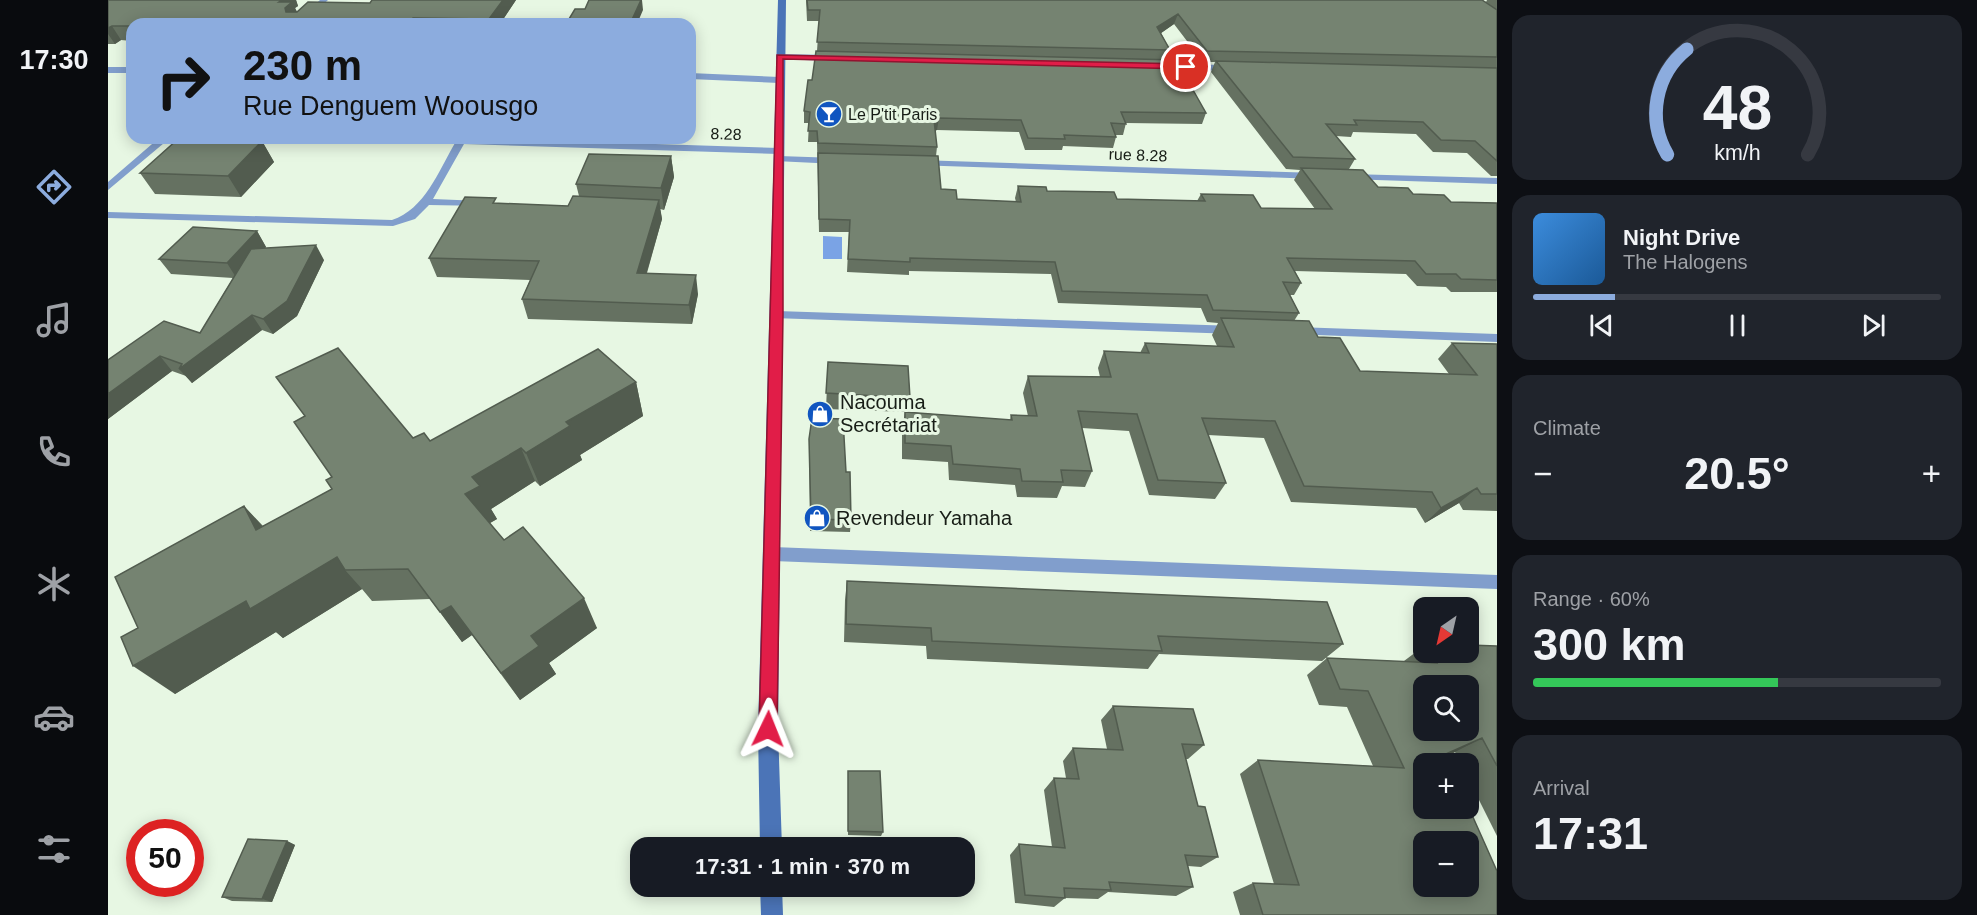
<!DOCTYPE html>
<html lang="en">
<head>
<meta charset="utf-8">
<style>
  :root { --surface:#171b24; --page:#20242c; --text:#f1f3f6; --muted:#9ea1a6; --line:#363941; --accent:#8cacde }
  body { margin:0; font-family:Helvetica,sans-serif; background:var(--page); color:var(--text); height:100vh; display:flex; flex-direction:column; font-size:22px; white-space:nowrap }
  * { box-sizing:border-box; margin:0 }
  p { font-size:20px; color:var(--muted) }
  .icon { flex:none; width:33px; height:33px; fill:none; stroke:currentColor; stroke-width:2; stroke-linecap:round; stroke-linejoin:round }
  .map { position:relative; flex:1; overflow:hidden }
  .side { display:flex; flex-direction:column; gap:15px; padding:15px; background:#0d0f14; width:480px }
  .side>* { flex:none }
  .banner { position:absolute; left:18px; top:18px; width:570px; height:126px; border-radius:18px; box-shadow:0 3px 15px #0003; background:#8cacde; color:#111; overflow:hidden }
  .needle { width:39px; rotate:214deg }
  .controls { position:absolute; left:1305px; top:597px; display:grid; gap:12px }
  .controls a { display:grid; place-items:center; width:66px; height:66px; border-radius:12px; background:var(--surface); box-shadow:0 3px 15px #0003; font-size:30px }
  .speed { position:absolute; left:18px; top:819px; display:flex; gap:12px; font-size:30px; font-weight:700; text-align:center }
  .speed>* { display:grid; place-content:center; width:78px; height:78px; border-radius:50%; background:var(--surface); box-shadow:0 3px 15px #0003; line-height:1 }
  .speed .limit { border:9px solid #d22; background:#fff; color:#111 }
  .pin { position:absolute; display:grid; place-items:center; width:51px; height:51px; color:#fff; margin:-26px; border:3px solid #fff; border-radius:50%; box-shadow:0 2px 6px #0007 }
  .me { position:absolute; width:66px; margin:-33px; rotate:2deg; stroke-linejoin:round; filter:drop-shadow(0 0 4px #0008) }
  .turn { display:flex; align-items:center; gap:21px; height:126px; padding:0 18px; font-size:27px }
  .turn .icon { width:78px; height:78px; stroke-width:2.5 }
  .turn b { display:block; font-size:42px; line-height:51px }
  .big { font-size:45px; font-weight:700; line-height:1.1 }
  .side .widget { flex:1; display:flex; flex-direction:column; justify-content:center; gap:9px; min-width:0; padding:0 21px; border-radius:18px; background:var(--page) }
  .side .dial { align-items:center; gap:0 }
  .dial svg { height:156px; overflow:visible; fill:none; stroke:var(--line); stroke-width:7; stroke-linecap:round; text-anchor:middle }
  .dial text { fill:var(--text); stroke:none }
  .song { display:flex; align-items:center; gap:18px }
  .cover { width:72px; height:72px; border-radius:9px; background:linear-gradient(135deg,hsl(210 70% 55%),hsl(210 70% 35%)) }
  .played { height:6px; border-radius:3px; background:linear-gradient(90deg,var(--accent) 20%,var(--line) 20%) }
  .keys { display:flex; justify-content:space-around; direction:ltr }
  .heat { display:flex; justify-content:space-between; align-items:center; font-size:33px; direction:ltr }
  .charge { height:9px; border-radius:4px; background:linear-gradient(90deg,#34c759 60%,var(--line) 0) }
  .trip { position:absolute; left:522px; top:837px; width:345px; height:60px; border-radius:18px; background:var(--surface); box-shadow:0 3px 15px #0003; font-weight:700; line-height:60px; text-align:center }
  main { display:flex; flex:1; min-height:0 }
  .menu { display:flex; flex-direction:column; width:108px; justify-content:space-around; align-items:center; background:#090b0e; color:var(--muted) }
  .menu .icon { width:42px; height:42px }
  .menu .selected { color:var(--accent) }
  .menu b { font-size:27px; color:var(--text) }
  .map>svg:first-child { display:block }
  .water { fill:#7aa3e5 }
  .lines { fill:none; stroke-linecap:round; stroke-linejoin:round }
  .lane { fill:#819ecc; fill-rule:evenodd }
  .street { fill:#819ecc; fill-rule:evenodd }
  .secondary { fill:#4b74b7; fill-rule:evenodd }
  .wall { fill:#657161; fill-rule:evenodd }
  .shaded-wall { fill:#525c4f }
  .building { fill:#758371; stroke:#525c4f; stroke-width:1.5; fill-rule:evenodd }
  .route { fill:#e11d48; stroke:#92132f; stroke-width:1.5 }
  .labels { text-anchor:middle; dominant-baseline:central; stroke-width:6; stroke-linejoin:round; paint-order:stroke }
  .far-poi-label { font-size:16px; fill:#171d16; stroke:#e7f7e3; text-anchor:start }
  .far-street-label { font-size:16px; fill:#171d16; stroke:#e7f7e3 }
  .poi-label { font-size:20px; fill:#171d16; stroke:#e7f7e3; text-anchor:start }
</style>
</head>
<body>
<main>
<nav class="menu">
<b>17:30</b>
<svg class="icon selected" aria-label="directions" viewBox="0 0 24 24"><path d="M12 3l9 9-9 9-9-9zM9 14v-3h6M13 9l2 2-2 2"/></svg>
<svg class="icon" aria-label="music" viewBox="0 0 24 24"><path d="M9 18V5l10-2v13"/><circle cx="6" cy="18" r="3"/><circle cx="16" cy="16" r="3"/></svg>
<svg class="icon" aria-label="phone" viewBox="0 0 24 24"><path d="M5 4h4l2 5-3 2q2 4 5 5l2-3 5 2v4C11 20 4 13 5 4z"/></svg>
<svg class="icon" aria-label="climate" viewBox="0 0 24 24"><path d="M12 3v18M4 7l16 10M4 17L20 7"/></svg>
<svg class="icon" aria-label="car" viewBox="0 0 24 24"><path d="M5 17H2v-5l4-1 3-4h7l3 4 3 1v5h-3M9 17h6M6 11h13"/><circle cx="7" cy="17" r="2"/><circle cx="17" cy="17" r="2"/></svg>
<svg class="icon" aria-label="filters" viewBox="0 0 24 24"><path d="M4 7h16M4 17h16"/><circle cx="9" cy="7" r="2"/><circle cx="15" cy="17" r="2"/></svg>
</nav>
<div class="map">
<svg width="1389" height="915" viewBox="0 0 1389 915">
  <rect width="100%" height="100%" fill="#e7f7e3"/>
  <path class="water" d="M715,236L734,237V259H715Z"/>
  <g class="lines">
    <path class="lane" d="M582,73L671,77L675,80L671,83L582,79Z"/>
    <path class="street" d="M212,0H220L194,24H185Z
      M671,54L725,55L729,58L725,61L668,59V55Z
      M1049,64L1124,65L1128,68L1124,71L1052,69L1049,68Z
      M0,67H24V73H0Z
      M51,138H62L0,190V182Z
      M270,138H365L671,148L676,151L671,154L356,144L325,199L373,201L377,202V206L321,205L307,219L285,226L0,218V212L284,220C317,209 330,172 347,143L275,141Z
      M671,156L729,158L734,161L729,164L667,161L666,159Z
      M810,160L1209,173L1214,176L1209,179L806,165L805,163Z
      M1242,174L1389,178V184L1238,179V175Z
      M669,311L1128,326L1134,330L1128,334L665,318L663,315Z
      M1188,327L1389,334V342L1183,334L1182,331L1183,328Z
      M665,547L1389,575V589L665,561L659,559L657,554L659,549Z"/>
    <path class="secondary" d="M670,0H678L670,729L674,848H652L650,729Z
      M652,886H674L675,915H653Z"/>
  </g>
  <path class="wall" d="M0,0H188L190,6L187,8L189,12L262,3L264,0H408L392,24H24V41L13,40L7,44H0Z
    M698,0H1374L1378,2L1379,0H1389V176H1383L1359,153L1325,152L1308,134L1245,132L1243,137L1228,136L1247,159L1241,169L1270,187L1343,202L1389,203V292H1343L1338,287L1309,286L1298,274L1187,271L1193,283L1186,295H1182L1191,313L1186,321L1210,337L1252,371L1341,374L1330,359L1344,343L1389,344V511L1355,510L1351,503L1317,523L1308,508L1183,502L1156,438L1100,435L1118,483L1107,499L1041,495L1021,431L974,428L984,471L977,487L954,486L949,498L909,497L907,485L841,480L840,462L794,459V429L797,412L718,409L720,362L802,398L799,412L902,420L903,415L920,416L915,393L920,376L992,377L990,368L996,351L1032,353L1037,343L1109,346L1104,335L1110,323L1099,322L1093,308L950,303L943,274L801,271V275L739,272L741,232H711L709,142H700L701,123H696V111L704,80L709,51L711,21H699ZM1066,24L1095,62H1107L1103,72L1178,169L1192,170L1186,180L1207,209L1153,208L1093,194L1089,201L1009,199L939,191L910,186L907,198L908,202L849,199L833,189L828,156L829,147L827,130H829L911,132L917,150H954L955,146L1005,148L1008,137V135H1015L1018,123L1094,124L1098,113L1059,60L1062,50L1053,33Z
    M154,141L166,162L133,197L47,194L32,173Z
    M563,156L566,177L556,210L552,209L554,219L539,273L590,294L584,324L420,319L414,299L422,280L329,277L321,258L460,206L471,196L468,184Z
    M149,231L158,247L157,248L216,260L189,316L165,334L154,330L84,383L78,376L64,371L0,419V360L92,333L125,278L63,274L51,259Z
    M528,382L535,416L472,455L474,460L432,486L427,481L383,509L389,519L382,523L396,540L489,628L441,663L448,674L412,700L364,635L354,642L322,599L264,601L254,589L175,638L168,632L67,694L30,628L136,506L155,526L224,489L305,438L322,441Z
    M701,439L738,472L743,520L742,532L702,531Z
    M739,581L1235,644L1214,661L1051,654L1040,669L819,659L818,646L736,642L737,600Z
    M1316,646V652H1360L1389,646V836L1360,778V764H1353L1347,752L1339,756L1389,915H1132L1125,892L1145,883L1166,884L1132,774L1150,760L1265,766L1239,707L1211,705L1199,675L1219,658L1297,662L1296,661Z
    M1005,706L1096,745L1080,759H1078L1090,806L1110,857L1093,867L1080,866L1085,887L1068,896L1000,892L990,899L957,898L946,907L907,903L902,855L911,844L944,847L936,790L946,778H958L955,761L965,748L999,749L993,720Z
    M740,771L775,832L773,836L740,835Z
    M179,841L187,845L164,902L124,901L114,897Z"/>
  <path class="shaded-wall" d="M174,0H188L190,6L187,8L191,16L184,22L171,2Z
    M395,0H408L392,24H383L381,19Z
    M533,0H534L535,10L529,24H522Z
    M1070,14L1066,24L1046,38L1049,27Z
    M305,18L307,24H300Z
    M4,26L13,40L7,44L0,34V28Z
    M831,118L829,130L825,132L826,120Z
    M154,141L166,162L133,197L120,176Z
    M563,156L566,177L556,210L553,188Z
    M551,200L554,219L533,292L529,273Z
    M149,231L158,247L129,279L119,263Z
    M208,245L216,260L189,316L165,334L155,319Z
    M588,275L590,294L584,324L581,305Z
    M144,315L154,330L84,383L71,369Z
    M52,356L64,371L0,419V394Z
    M528,382L535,416L472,455L474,460L432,486L418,453L458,422Z
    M413,448L427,481L383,509L389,519L375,527L357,494L364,477Z
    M1369,488L1351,503L1317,523L1333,508Z
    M136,506L166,539L148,530Z
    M229,557L237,570L254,589L175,638L168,632L67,694L25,666L138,601Z
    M476,598L489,628L441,663L448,674L412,700L393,673L423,636Z
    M343,606L364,635L354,642L332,612Z
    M1374,738L1347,752L1323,764L1338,754Z
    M179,841L187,845L164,902L154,899Z"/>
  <path class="building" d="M0,0H174L171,2H184L177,8L178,12H189L200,2L262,3L264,0H395L381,19L305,18L300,24H24V26H4L0,28Z
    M481,0H533L522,24H458L467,9H477Z
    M699,0H1374L1389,10V57L1099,51L1070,14L1049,27L1062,50L709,42L712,10H700Z
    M708,51L1068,60L1098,113L1013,112L1018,124L1003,123L1008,137L956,135L957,139L920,138L913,120L831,118L826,120L829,147L710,143L709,131H700L702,112L696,111L700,80H704Z
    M1108,61L1389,68V161L1367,141L1333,140L1315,122L1246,120L1249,125L1218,124L1247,159L1185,157Z
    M70,139L154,141L120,176L32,173Z
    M710,153L830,156L833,189L848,190L849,199L913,202L910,186L938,187L939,191L1006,192L1009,199L1097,201L1093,194L1145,195L1153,208L1224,209L1193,168L1255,170L1270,187L1300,188L1305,194L1336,195L1343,202L1389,203V280L1353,279L1348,274H1318L1307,261L1179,258L1193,283L1175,282L1191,313L1105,310L1099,295L954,291L947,262L802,258V262L740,259L742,220L711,219Z
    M481,154L563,156L553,188L468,184Z
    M465,196L551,200L529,273L588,275L581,305L414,299L431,261L321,258L357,197L388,198L385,203L460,206Z
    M85,227L149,231L119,263L51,259Z
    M208,245L179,301L155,319L144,315L71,369L74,364L52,356L0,394V360L56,321L92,333L143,249Z
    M1113,318L1201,321L1210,337L1232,338L1252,371L1369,375L1344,343L1389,344V494H1373L1369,488L1333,508L1324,492L1196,486L1167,421L1094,418L1118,483L1050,480L1029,414L970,411L984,471L953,470L955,482L914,481L912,469L845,464L843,446L797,443V412L904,420L903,415L929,416L920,376L1003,377L996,351L1041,353L1037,343L1126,347Z
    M230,348L305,438L316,433L322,441L490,349L528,382L458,422L462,426L418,453L413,448L364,477L372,486L357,494L396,540L415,527L476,598L423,636L431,646L393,673L343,606L332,612L300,569L237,570L229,557L142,609L138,601L25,666L13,637L30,628L7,577L136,506L148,530L224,489L218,480L224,477L186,422L197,416L168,377Z
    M720,362L800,366L802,398L718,393Z
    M704,418L735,419L738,472H742L743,520L703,519L701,439Z
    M739,581L1219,602L1235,644L1050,636L1054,651L824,641L823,628L738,624Z
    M1360,645L1389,646V766L1374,738L1338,754L1342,764H1316V808H1360V806L1389,871V915H1155L1145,883L1191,885L1150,760L1296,768L1260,691L1232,689L1219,658L1329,663L1323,652H1360ZM1316,686H1360V730H1316ZM1316,842H1360V886H1316Z
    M1005,706L1085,709L1096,745L1074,744L1090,806L1097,807L1110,857L1077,855L1085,887L1001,882L1003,890L956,888L957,898L917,895L911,844L957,848L946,778L971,779L965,748L1015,750Z
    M740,771H772L775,832L740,831Z
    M140,839L179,841L154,899L114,897Z"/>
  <path class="route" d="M669,55L1078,64L1082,67L1078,69L675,59V315L669,729L666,736L660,738L654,736L651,729Z"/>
  <defs>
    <symbol id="bar-disc" viewBox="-11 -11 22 22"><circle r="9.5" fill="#1055c0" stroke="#e7f7e3"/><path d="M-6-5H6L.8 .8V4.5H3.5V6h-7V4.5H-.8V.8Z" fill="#fff"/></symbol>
    <symbol id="shop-disc" viewBox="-11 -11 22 22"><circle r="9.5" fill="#1055c0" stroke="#e7f7e3"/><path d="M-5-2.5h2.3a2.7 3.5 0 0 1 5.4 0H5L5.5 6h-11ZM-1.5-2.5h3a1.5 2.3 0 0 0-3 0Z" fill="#fff"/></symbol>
  </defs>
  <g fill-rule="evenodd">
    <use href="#bar-disc" x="706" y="99" width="30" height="30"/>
    <use href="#shop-disc" x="697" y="399" width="30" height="30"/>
    <use href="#shop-disc" x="694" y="503" width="30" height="30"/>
  </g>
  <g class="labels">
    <g class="far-poi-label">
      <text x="740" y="114">Le P'tit Paris</text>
    </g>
    <g class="far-street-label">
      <text transform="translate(618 134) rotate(2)">8.28</text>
      <text transform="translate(1030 155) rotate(2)">rue 8.28</text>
    </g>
    <g class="poi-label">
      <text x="732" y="402">Nacouma<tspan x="732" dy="23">Secrétariat</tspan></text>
      <text x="728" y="518">Revendeur Yamaha</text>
    </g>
  </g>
</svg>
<div class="controls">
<a><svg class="needle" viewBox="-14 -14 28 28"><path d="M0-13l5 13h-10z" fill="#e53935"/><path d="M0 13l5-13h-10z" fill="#9ea1a6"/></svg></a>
<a><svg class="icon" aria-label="search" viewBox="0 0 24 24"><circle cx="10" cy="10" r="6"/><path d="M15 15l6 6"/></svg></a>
<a>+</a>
<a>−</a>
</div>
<div class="speed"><div class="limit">50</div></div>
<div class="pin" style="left:1078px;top:67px;background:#d93025"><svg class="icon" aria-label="arrive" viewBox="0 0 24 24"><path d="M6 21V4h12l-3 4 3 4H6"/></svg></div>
<svg class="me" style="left:660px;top:729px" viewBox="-20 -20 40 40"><path d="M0-17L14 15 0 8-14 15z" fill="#e11d48" stroke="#fff" stroke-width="4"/></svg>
<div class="trip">17:31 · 1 min · 370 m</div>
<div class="banner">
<div class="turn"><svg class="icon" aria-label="right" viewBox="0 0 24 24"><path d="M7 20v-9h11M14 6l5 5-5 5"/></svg><div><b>230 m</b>Rue Denguem Woousgo</div></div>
</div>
</div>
<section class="side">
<div class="widget dial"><svg viewBox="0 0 100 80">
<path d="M14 69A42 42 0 1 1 86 69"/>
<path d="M14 69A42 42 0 0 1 24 15" stroke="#8cacde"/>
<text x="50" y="56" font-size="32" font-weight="700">48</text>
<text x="50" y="72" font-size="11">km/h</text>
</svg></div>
<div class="widget">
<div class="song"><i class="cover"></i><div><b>Night Drive</b><p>The Halogens</p></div></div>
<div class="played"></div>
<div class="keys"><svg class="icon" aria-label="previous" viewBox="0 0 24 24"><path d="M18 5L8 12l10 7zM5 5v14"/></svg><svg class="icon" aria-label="pause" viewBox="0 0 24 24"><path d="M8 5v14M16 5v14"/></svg><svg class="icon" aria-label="next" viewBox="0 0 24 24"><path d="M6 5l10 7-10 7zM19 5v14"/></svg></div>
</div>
<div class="widget"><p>Climate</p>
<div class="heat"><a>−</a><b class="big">20.5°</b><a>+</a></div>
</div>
<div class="widget"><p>Range · 60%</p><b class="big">300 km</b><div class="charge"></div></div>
<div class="widget"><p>Arrival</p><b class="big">17:31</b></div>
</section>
</main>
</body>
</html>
